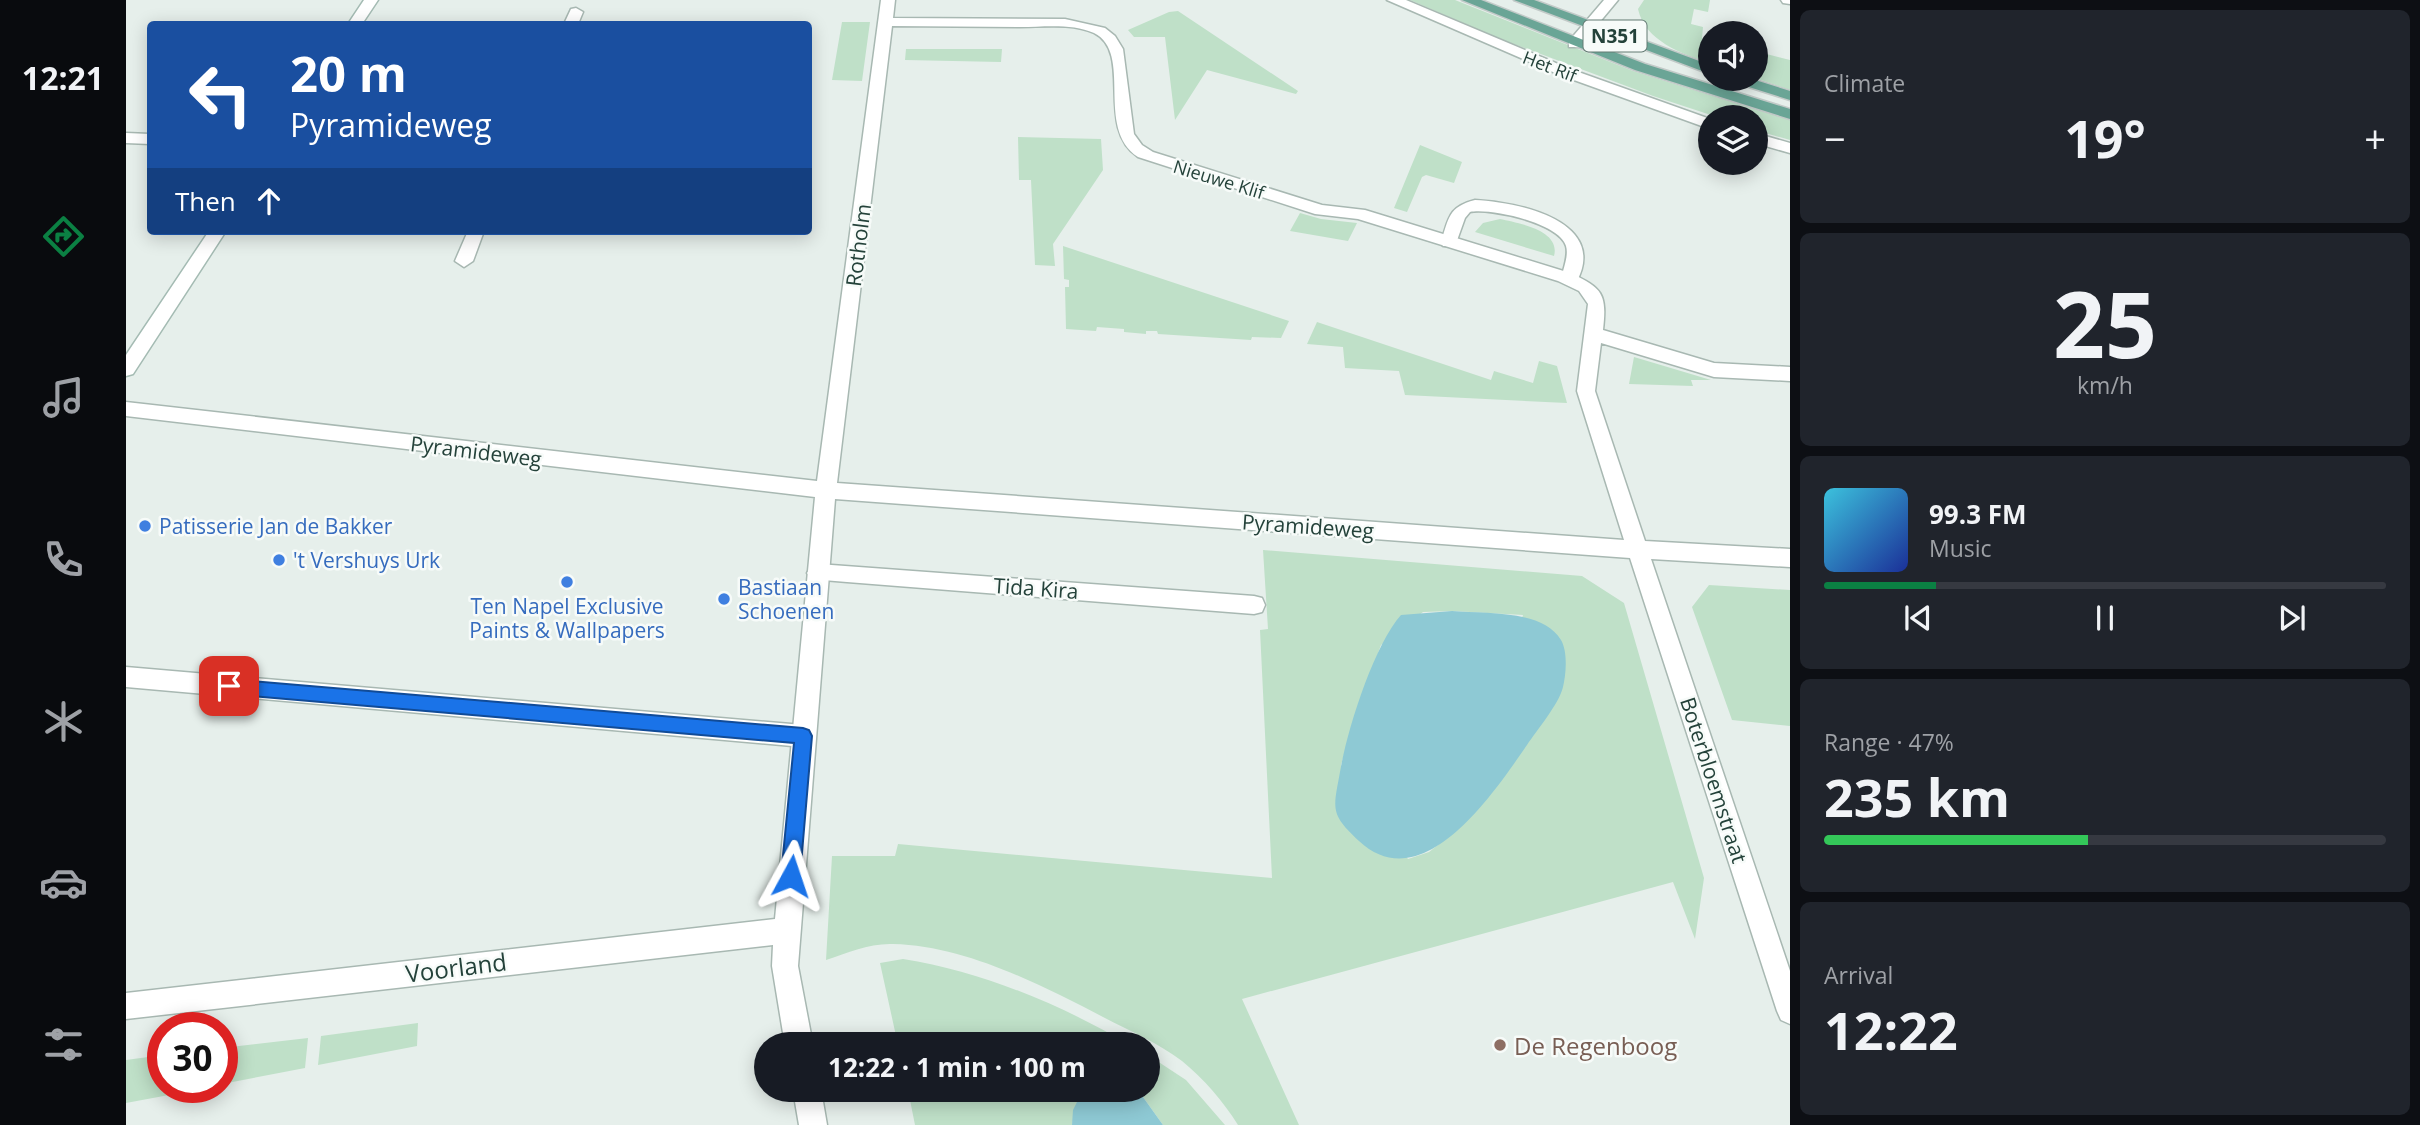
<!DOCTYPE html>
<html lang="en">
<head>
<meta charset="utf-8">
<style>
  :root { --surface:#171b24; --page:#20242c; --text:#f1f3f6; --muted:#9ea1a6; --line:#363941; --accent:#0b8043 }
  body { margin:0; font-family:"Open Sans",sans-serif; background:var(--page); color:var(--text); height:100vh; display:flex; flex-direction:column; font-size:26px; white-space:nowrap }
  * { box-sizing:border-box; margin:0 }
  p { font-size:23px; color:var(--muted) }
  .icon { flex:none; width:38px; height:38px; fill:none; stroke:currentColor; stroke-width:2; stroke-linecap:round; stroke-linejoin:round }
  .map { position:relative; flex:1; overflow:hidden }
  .details { display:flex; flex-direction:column; gap:10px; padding:10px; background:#0d0f14; width:630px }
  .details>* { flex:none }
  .hud { position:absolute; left:21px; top:21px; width:665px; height:214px; border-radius:7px; box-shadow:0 4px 18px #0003; background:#1a4fa0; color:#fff; overflow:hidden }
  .fabs { position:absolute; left:1572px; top:21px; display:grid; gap:14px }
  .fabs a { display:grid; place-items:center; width:70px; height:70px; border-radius:50%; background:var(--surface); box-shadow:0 4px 18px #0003; font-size:35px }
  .speed { position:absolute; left:21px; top:1012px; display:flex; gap:14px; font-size:35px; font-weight:700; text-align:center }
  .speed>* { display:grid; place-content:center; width:91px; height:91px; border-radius:50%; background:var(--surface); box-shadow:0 4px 18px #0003; line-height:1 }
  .speed .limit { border:10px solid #d22; background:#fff; color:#111 }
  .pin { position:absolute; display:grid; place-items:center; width:60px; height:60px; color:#fff; margin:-30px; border-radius:14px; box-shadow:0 4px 10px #0006 }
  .me { position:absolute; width:77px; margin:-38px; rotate:5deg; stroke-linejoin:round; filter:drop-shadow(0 0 5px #0008) }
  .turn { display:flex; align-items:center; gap:24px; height:147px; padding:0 28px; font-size:32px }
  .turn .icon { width:91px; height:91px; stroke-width:2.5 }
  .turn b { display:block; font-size:49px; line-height:60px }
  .then { display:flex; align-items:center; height:66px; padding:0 28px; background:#0003; gap:14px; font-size:26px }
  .big { font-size:52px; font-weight:700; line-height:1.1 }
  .details .widget { flex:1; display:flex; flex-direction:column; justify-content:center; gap:10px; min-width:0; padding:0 24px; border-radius:10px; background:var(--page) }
  .details .dial { align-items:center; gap:0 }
  .dial b { font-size:91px; line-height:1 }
  .song { display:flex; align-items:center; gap:21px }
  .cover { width:84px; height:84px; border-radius:10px; background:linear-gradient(135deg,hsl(190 70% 55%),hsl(230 70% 35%)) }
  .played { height:7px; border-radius:4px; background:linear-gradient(90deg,var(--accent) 20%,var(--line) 20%) }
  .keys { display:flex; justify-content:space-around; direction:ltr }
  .heat { display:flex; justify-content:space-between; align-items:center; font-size:38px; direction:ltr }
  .charge { height:10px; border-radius:5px; background:linear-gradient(90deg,#34c759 47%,var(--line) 0) }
  .trip { position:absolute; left:628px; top:1032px; width:406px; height:70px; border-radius:35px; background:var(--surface); box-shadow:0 4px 18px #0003; font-weight:700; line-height:70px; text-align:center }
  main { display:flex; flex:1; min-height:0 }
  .tab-bar { display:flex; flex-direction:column; width:126px; justify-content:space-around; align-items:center; background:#090b0e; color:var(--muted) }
  .tab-bar .icon { width:49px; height:49px }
  .tab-bar .on { color:var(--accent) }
  .tab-bar b { font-size:32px; color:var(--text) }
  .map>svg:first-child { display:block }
  .green { fill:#bfe0c8; fill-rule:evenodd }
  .water { fill:#8ec9d4 }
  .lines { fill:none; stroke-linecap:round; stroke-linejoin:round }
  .lane-casing { stroke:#a8b8b2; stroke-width:3 }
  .street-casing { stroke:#a8b8b2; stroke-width:3 }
  .secondary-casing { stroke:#a4bbb3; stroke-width:3 }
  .primary-casing { stroke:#c2cac8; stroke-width:3 }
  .lane { fill:#fff; fill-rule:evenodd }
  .street { fill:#fff; fill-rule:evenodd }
  .secondary { fill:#fff; fill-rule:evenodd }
  .primary { fill:#6aa596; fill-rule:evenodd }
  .route { fill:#1a73e8; stroke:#114b97; stroke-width:2 }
  .shop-dot { fill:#3f7fe0; stroke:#f7fbf9; stroke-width:2.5 }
  .education-dot { fill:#8d6e63; stroke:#f7fbf9; stroke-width:2.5 }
  .labels { text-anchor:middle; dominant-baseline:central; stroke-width:5; stroke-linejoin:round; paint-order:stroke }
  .far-street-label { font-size:18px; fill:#24423a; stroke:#f7fbf9 }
  .shield { fill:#f7fbf9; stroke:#637a73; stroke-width:2 }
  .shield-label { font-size:19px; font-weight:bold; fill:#24423a }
  .street-label { font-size:21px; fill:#24423a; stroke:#f7fbf9 }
  .shop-label { font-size:21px; fill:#366cbe; stroke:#f7fbf9; text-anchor:start }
  .near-street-label { font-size:24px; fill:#24423a; stroke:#f7fbf9 }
  .near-education-label { font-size:24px; fill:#785e54; stroke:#f7fbf9; text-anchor:start }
</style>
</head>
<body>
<main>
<nav class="tab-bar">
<b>12:21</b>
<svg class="icon on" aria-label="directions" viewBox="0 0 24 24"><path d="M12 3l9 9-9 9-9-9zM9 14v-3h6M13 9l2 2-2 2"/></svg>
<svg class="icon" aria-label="music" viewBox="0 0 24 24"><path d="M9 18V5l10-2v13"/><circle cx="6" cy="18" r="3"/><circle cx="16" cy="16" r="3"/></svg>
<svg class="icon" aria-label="phone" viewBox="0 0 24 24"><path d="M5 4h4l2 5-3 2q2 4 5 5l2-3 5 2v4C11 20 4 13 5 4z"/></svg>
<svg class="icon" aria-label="climate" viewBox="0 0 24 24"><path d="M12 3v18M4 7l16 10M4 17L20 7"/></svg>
<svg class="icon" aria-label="car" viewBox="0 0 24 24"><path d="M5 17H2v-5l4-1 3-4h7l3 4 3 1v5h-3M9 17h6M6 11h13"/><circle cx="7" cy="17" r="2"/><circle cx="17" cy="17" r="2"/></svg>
<svg class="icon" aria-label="filters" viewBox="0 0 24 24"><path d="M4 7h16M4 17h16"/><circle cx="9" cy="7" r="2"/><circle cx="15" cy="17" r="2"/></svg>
</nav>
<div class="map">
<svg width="1664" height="1125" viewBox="0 0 1664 1125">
  <rect width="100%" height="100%" fill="#e6efeb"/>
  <path class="green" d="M1284,0H1329L1507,71L1664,120V140L1629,130V117H1591L1527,96L1377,40Z
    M1518,0H1584L1582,12L1568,9L1565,24L1577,27L1576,38L1584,40V63C1556,54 1519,41 1512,9Z
    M1052,11L1172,91L1170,94L1081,70L1049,120L1039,37H1008L1002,30L1043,12Z
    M716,22H744L736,81L706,80Z
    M780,49H876L875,62L779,60Z
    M1629,51L1664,60V90L1629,78Z
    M892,137L975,139L977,170L927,244L929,266L909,265L905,180H893Z
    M1294,145L1336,162L1328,183L1300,175L1296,177L1281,212L1268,208Z
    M1174,213L1195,219L1231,223L1222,241L1164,231Z
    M1374,219C1392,223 1435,230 1428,256L1349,232L1357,223Z
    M937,246L1163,321L1155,338L1126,337L1125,340L1032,334L1031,331H1020V334L998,332V329L971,327L970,331L940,329L939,287H943V280L938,279Z
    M1191,322L1365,380L1368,371L1407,383L1413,361L1431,366L1441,403L1279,395L1273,371L1219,368L1217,347L1181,344Z
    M1508,357L1585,380H1565L1567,386L1503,384Z
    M1137,550L1456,576L1498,603L1578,878L1569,939L1547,882L1116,999L1173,1125H1112C1097,1101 1078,1079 1056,1061C1032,1043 1004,1031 977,1017C913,984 840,946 767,944C744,943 721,953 700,960L706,856H769L772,844L1146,878L1134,630L1142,629ZM1326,611L1397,615L1331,830L1303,852L1282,859L1215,765L1228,720L1255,645L1297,612Z
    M1583,585L1664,590V726L1606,720L1566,607Z
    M777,959C857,972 934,1004 1004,1045H772L754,963Z
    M292,1023L291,1046L192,1065L195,1036Z
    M182,1038L179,1068L96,1084V1048Z
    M37,1055V1087H45L43,1095L0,1103V1060Z
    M1022,1055L1060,1080L1099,1125H1037L1012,1090H1022Z
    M782,1090H957L953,1095L946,1125H789Z"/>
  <path class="water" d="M1326,611C1358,614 1416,609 1435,640C1442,652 1440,674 1437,687C1433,704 1411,730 1401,745C1369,791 1297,901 1233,841C1204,814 1207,810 1214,772C1221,730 1248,645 1275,615Z
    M957,1090H1012L1037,1125H946L947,1110Z"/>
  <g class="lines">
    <defs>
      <path id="lane" d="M450,8L457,12L452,24H438L445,9Z
        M1349,200C1392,202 1484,221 1450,283H1438L1435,279C1437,269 1443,256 1440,246C1433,223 1365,208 1344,212L1339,218L1329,246H1317L1315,242C1323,218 1322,207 1349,200Z
        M342,231H358L347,261L338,267L329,261Z
        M692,564L1128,596L1136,598L1139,605L1136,612L1128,614L721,582L685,579L681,573L685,567Z
        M0,667L677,725L685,728L689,736L685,744L677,747L0,687Z"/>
      <path id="street" d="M755,0H769L767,18L939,19L979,28L989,36L997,49L1008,134L1016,145L1027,152L1196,205L1239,210L1444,273C1477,288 1481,294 1477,330L1588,363L1664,367V381L1588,377L1475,343L1469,391L1519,541L1664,549V567L1525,559L1664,971V1024L1655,1020L1651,1011L1504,558L709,499L672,966L687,1045H659L646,966L647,945L0,1019V993L649,919L689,497L0,416V402L691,481ZM766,26C808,26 851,27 894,27C917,27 946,23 968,33C1008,53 968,128 1012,157L1189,214L1232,219L1432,281L1453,291L1462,304L1451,391L1498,540L711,483Z
        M1261,0H1280L1444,69L1584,119V129L1434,75Z
        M1478,0H1492L1453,47H1443V41Z
        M1655,0H1664V4L1657,3Z
        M0,133L24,134V144L0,143Z
        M1629,133L1664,143V153L1629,143Z
        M667,1090H695L701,1125H673Z"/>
      <path id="secondary" d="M238,0H252L236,24H222Z
        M83,231H100L7,374L0,376V355Z"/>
      <path id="primary" d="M1336,0H1355L1519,64L1664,109V119L1509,70Z
        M1388,0H1408L1584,65V74Z
        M1605,79H1626L1664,91V100L1607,82Z"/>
    </defs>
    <use href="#lane" class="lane-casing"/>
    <use href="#street" class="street-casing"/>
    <use href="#secondary" class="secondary-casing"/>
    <use href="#primary" class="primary-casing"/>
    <use href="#lane" class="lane"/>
    <use href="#street" class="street"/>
    <use href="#secondary" class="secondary"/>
    <use href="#primary" class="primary"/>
  </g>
  <path class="route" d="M103,679L677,728L683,730L686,736L674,876L671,883L665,886L658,883L655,876L668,743L103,694L97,692L94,686L97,681Z"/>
  <g class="shop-dot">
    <circle cx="19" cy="526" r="7"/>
    <circle cx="153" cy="560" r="7"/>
    <circle cx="441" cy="582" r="7"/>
    <circle cx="598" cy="599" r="7"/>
  </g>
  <circle class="education-dot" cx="1374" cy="1045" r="7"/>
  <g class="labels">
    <g class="far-street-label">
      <text transform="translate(1424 66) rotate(21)">Het Rif</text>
      <text transform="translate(1093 179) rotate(17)">Nieuwe Klif</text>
    </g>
    <rect class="shield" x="1457.5" y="20.5" width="63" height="31" rx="5"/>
    <g class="shield-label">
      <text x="1489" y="36">N351</text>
    </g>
    <g class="street-label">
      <text transform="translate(732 245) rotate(-83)">Rotholm</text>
      <text transform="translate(350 451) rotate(7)">Pyramideweg</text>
      <text transform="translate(1182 526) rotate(4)">Pyramideweg</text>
      <text transform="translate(910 588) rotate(4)">Tida Kira</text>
      <text transform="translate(1588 780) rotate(72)">Boterbloemstraat</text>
    </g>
    <g class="shop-label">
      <text x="33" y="526">Patisserie Jan de Bakker</text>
      <text x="167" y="560">'t Vershuys Urk</text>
      <text x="612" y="587">Bastiaan<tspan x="612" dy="24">Schoenen</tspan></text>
      <text x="441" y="606" text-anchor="middle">Ten Napel Exclusive<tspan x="441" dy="24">Paints &amp; Wallpapers</tspan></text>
    </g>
    <g class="near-street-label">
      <text transform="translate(330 967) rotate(-7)">Voorland</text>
    </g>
    <g class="near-education-label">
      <text x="1388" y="1045">De Regenboog</text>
    </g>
  </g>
</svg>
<div class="fabs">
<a><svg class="icon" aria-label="sound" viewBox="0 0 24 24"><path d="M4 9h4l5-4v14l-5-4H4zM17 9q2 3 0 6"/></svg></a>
<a><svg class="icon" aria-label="layers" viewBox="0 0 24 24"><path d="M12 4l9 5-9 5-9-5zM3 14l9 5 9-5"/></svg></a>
</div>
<div class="speed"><div class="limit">30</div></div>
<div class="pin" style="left:103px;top:686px;background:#d93025"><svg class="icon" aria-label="arrive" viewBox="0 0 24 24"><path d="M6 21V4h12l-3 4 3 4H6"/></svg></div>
<svg class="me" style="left:665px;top:876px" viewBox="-20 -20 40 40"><path d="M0-17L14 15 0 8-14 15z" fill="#1a73e8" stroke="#fff" stroke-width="4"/></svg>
<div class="trip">12:22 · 1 min · 100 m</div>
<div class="hud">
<div class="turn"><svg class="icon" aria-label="left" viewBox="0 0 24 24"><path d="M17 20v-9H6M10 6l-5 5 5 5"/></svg><div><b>20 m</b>Pyramideweg</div></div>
<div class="then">Then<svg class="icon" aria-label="ahead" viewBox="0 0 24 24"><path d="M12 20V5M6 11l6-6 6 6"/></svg></div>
</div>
</div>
<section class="details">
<div class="widget"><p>Climate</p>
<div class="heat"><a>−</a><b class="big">19°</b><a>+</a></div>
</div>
<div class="widget dial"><b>25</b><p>km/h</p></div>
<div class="widget">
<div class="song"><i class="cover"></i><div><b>99.3 FM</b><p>Music</p></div></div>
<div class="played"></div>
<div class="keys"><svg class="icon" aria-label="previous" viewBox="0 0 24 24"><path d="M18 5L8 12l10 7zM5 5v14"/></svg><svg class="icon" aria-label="pause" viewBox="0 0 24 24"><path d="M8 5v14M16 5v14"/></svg><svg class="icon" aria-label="next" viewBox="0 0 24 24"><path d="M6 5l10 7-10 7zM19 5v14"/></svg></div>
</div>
<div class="widget"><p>Range · 47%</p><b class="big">235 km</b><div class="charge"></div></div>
<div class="widget"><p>Arrival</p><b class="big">12:22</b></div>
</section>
</main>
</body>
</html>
